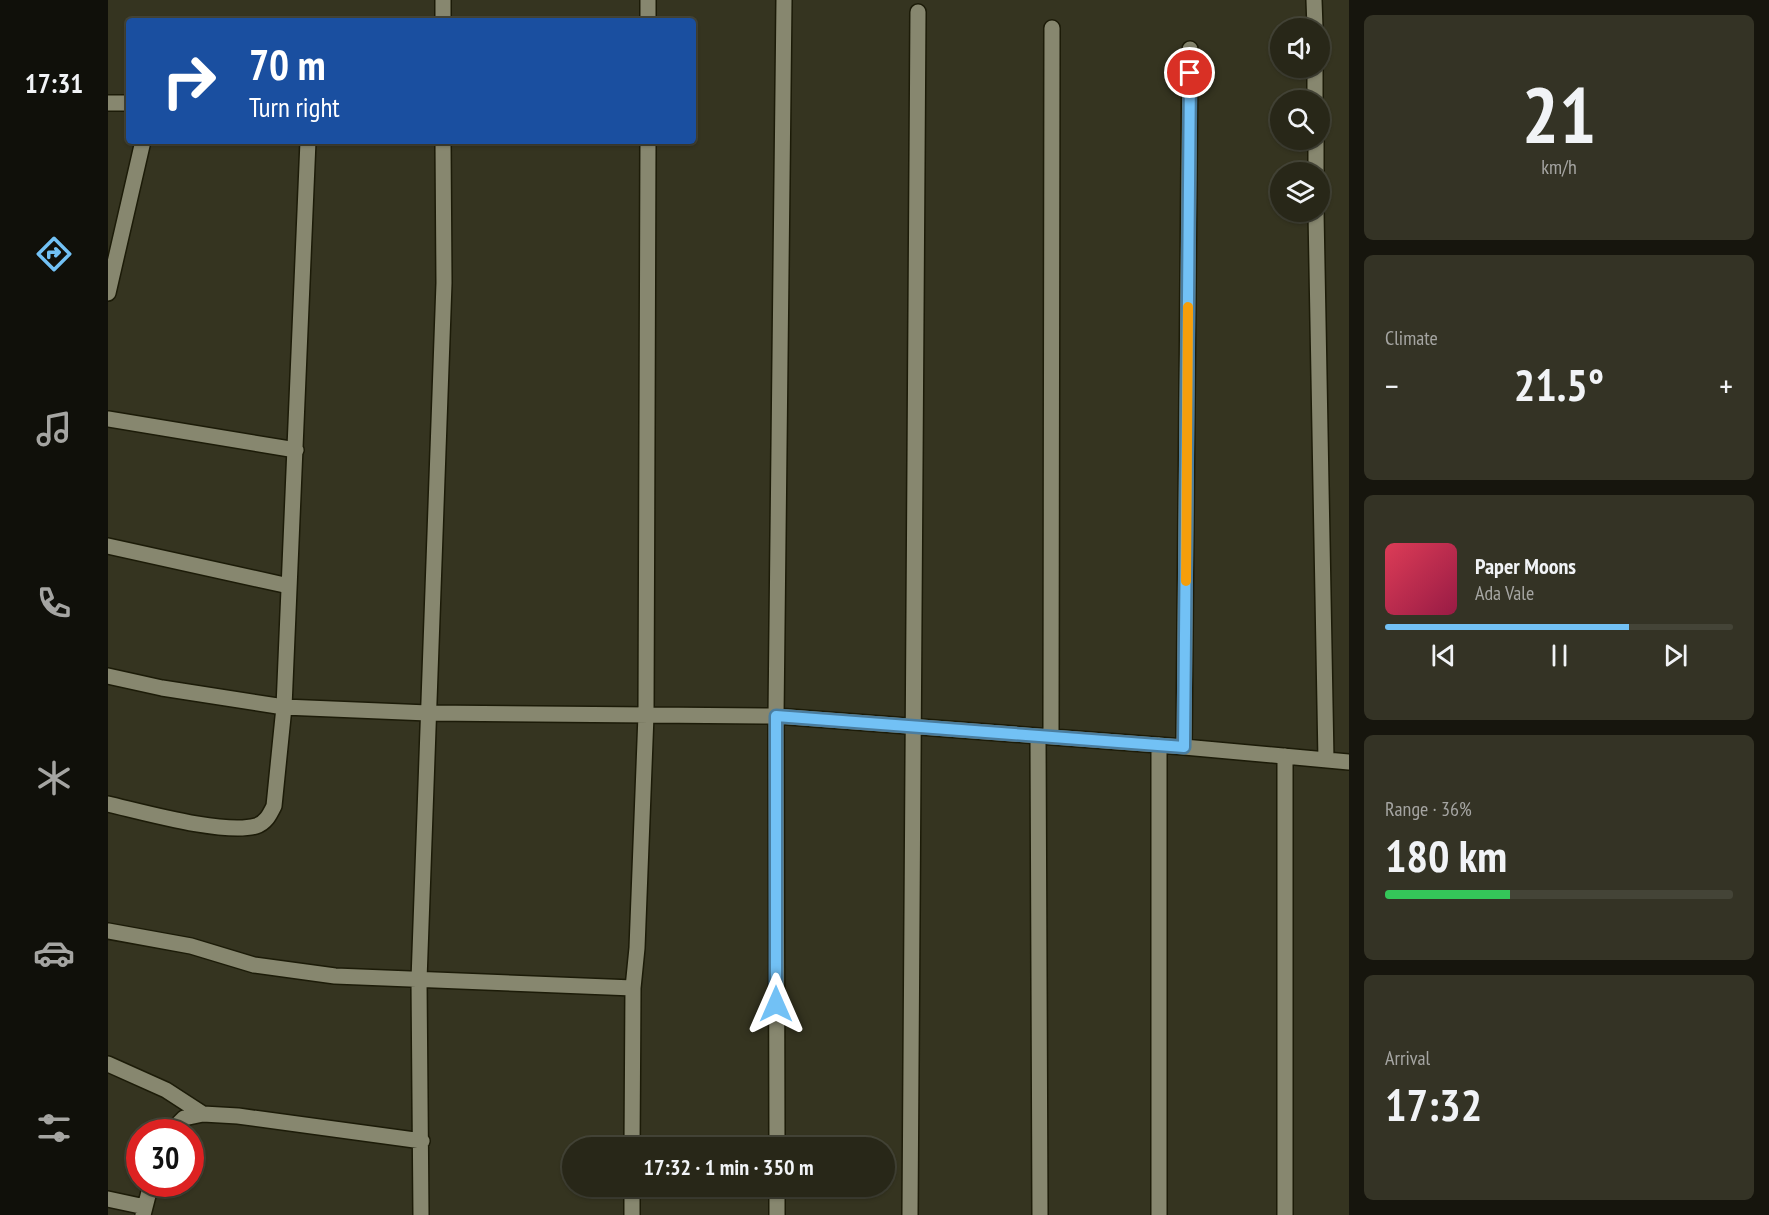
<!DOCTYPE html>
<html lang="en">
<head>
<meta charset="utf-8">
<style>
  :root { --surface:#282718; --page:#343325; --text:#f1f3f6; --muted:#a5a5a2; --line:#444437; --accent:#72c1f5 }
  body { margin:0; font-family:"PT Sans Narrow",sans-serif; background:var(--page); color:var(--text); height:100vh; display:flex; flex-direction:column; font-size:22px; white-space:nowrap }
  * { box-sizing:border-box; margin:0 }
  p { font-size:20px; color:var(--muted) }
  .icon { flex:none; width:33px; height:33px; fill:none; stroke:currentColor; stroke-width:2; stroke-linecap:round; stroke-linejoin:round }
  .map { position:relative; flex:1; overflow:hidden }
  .side { display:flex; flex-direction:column; gap:15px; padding:15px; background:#16150d; width:420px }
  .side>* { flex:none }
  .banner { position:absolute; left:18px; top:18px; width:570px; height:126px; border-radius:6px; box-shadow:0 2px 4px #0004,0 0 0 2px var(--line); background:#1a4fa0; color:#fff; overflow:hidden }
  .tools { position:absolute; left:1162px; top:18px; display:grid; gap:12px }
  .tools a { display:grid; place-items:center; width:60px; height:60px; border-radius:50%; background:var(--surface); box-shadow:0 2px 4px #0004,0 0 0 2px var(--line); font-size:30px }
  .speed { position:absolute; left:18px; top:1119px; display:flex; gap:12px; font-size:30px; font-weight:700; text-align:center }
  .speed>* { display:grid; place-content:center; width:78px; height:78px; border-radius:50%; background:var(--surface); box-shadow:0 2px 4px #0004,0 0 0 2px var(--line); line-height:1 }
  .speed .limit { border:9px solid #d22; background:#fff; color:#111 }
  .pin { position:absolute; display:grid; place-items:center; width:51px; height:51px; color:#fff; margin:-26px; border:3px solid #fff; border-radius:50%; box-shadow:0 2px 6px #0007 }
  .me { position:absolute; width:66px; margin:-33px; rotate:0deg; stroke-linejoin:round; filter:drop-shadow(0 0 4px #0008) }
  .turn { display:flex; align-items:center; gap:21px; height:126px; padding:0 24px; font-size:27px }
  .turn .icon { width:78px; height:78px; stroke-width:2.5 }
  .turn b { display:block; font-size:42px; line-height:51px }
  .big { font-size:45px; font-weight:600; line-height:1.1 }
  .side .widget { flex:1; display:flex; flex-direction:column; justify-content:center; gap:9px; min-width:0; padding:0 21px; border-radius:9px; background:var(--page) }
  .side .dial { align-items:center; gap:0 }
  .dial b { font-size:78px; line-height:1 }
  .song { display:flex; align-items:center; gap:18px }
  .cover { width:72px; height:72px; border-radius:9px; background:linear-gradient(135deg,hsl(350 70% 55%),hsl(340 70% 35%)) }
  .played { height:6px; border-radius:3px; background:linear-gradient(90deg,var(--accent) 70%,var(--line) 70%) }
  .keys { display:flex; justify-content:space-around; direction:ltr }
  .heat { display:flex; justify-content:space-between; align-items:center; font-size:33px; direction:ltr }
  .charge { height:9px; border-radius:4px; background:linear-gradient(90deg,#34c759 36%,var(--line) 0) }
  .trip { position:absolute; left:454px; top:1137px; width:333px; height:60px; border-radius:30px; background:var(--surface); box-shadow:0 2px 4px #0004,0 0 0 2px var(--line); font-weight:600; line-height:60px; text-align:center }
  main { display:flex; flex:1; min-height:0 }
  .menu { display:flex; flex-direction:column; width:108px; justify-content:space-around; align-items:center; background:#10100a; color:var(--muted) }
  .menu .icon { width:42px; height:42px }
  .menu .active { color:var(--accent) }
  .menu b { font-size:27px; color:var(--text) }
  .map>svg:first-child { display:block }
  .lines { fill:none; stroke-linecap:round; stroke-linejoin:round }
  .street-casing { stroke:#1c1b08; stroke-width:18 }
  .street { stroke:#87876f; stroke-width:15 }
  .route-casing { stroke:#4a7d9f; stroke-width:15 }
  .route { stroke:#72c1f5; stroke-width:10 }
  .slow { stroke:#f59e0b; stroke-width:10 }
</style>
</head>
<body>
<main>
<nav class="menu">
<b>17:31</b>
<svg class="icon active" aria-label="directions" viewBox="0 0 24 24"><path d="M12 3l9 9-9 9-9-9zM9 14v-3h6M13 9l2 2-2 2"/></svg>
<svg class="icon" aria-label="music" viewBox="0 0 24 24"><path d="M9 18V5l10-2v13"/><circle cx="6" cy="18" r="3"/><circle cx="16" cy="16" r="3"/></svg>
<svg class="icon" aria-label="phone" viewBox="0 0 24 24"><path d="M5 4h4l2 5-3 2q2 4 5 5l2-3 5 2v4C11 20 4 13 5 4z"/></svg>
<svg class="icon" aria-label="climate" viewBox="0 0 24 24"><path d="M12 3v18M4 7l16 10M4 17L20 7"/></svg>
<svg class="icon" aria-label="car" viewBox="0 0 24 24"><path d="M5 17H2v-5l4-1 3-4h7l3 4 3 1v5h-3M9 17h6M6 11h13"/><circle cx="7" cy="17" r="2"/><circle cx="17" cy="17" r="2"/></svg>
<svg class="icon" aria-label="filters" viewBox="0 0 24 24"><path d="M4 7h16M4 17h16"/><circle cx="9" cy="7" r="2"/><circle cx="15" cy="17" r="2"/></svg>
</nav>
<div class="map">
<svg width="1241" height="1215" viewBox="0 0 1241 1215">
  <rect width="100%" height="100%" fill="#353420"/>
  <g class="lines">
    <defs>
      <path id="street" d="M1206,0L1207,28
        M335,21V0
        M540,21V0
        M1207,68V100
        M0,103H21
        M1208,140V172
        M1208,212L1218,760
        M0,293L35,141
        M0,419L188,450
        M0,546L181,586
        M0,676L54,688L176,707L320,713L668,716L1076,747L1241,762
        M930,736L932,1215
        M943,737L944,28
        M1076,747L1082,49
        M0,804C35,812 116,835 148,826C158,823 162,814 166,806L176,707L200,141
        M0,931L83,946L146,965L227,976L525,988
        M0,1064L58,1090L95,1114
        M62,1132L76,1118L95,1114L130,1116L314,1141
        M524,1148L525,988L529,948L538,715L540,141
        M669,1148L668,716L676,0
        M669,1186V1215
        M0,1199L37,1207
        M35,1215L43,1184
        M313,1215L311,980L336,283L335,141
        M524,1215V1186
        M802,1215L810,12
        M1051,1215V745
        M1177,1215V756"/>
    </defs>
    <use href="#street" class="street-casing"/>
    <use href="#street" class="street"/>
  </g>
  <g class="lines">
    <defs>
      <path id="route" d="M668,1004V716L1076,747L1082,73"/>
    </defs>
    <use href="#route" class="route-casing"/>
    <use href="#route" class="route"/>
    <path class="slow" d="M1078,581L1080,307"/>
  </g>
</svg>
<div class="tools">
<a><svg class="icon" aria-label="sound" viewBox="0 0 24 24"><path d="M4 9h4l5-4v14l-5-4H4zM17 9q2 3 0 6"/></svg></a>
<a><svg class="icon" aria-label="search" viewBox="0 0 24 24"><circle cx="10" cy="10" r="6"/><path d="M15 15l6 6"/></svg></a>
<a><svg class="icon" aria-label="layers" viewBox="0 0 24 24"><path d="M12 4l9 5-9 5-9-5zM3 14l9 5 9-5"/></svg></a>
</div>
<div class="speed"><div class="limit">30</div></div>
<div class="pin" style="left:1082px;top:73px;background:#d93025"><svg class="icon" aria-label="arrive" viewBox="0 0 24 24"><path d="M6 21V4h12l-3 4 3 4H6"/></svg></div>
<svg class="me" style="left:668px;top:1004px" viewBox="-20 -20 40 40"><path d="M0-17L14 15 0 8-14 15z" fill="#72c1f5" stroke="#fff" stroke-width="4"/></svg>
<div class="trip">17:32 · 1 min · 350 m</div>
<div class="banner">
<div class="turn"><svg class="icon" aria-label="right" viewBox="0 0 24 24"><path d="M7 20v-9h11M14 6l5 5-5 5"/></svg><div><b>70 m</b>Turn right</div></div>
</div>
</div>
<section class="side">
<div class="widget dial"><b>21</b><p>km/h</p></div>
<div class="widget"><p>Climate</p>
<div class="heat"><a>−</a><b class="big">21.5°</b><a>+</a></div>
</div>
<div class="widget">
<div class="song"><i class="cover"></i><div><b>Paper Moons</b><p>Ada Vale</p></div></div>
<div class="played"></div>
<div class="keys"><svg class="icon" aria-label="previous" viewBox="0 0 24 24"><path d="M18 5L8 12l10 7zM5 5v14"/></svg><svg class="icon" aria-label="pause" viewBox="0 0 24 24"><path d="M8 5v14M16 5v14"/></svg><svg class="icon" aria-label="next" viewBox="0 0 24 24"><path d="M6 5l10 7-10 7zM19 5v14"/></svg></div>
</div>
<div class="widget"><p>Range · 36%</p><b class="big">180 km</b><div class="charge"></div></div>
<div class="widget"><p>Arrival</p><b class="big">17:32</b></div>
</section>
</main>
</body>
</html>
